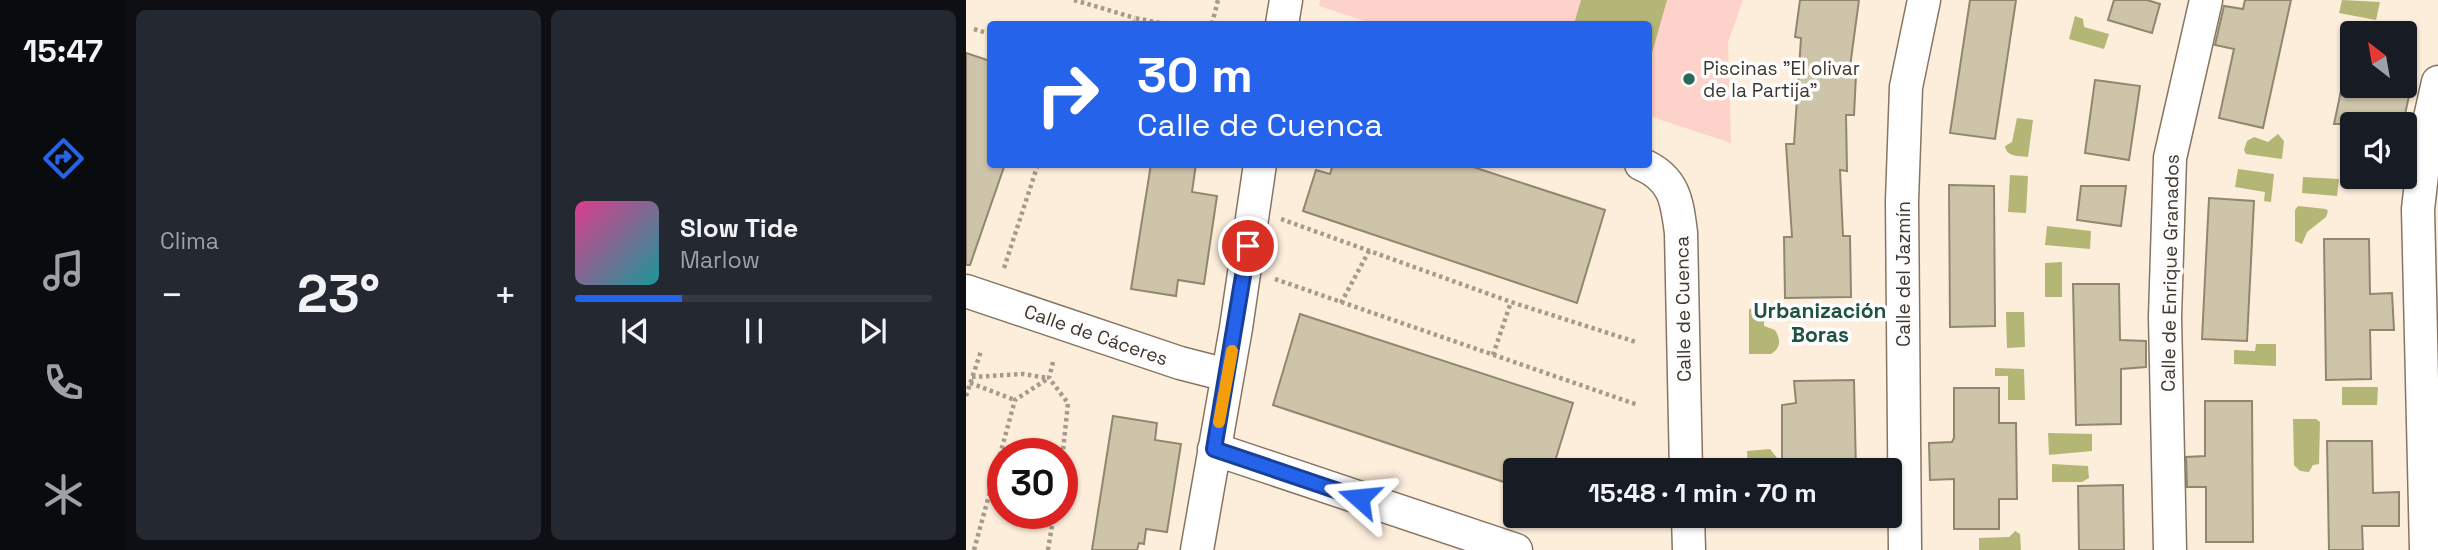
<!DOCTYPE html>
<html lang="es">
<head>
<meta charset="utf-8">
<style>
  :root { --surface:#171b24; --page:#242831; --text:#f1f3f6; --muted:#9ea1a6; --line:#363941; --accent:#2563eb }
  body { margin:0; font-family:"Space Grotesk",sans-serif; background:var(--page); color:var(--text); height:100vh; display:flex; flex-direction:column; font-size:26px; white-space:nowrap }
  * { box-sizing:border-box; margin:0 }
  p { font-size:23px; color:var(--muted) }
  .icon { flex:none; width:38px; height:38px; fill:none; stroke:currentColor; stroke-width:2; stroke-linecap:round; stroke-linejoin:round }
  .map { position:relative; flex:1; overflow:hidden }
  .side { display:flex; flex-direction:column; gap:10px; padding:10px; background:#0d0f14; width:840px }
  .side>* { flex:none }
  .guide { position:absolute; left:21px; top:21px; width:665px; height:147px; border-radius:7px; box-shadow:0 2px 5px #0004; background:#2563eb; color:#fff; overflow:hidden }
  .needle { width:46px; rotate:329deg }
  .fabs { position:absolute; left:1374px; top:21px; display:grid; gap:14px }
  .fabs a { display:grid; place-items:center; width:77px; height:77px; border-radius:7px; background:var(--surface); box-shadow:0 2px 5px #0004; font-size:35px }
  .speed { position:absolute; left:21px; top:438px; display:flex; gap:14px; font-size:35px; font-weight:700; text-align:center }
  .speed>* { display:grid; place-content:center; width:91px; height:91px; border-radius:50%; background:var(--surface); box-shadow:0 2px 5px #0004; line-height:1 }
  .speed .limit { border:10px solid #d22; background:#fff; color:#111 }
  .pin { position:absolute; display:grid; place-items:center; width:60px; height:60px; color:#fff; margin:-30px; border:4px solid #fff; border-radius:50%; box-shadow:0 2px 7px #0007 }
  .me { position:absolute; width:77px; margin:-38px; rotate:288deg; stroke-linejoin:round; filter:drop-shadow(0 0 5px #0008) }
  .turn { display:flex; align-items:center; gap:24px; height:147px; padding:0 35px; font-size:32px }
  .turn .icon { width:91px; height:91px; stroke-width:2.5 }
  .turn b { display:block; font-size:49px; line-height:60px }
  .big { font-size:52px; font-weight:800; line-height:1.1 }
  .side .widget { flex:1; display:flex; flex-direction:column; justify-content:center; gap:10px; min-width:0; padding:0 24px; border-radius:10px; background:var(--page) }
  .song { display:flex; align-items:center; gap:21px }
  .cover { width:84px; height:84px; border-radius:10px; background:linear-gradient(135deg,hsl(330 70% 55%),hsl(180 70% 35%)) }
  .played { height:7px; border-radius:4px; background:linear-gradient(90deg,var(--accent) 30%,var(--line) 30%) }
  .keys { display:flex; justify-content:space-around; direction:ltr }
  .heat { display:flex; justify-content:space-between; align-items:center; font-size:38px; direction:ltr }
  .side .tiles { flex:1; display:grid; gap:10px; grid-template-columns:repeat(2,1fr) }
  .trip { position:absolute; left:537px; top:458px; width:399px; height:70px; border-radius:7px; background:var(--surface); box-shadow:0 2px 5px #0004; font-weight:800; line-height:70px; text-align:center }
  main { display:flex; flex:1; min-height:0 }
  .tab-bar { display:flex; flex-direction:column; width:126px; justify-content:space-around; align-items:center; background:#090b0e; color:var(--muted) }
  .tab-bar .icon { width:49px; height:49px }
  .tab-bar .active { color:var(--accent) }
  .tab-bar b { font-size:32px; color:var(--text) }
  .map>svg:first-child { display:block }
  .green { fill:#fcd2cb }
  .water { fill:#b3b675 }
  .building { fill:#cec4aa; stroke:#91876e; stroke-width:2 }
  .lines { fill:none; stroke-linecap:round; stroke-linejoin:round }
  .minor-casing { stroke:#887561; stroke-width:35 }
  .path { stroke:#a79a8c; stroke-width:4.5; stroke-dasharray:3.5 3.5; stroke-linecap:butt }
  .minor { stroke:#fff; stroke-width:32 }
  .route-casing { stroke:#184099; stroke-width:18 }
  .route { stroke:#2563eb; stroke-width:12 }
  .slow { stroke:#f59e0b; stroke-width:12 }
  .poi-dot { fill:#296956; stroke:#fdfdfd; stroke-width:2.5 }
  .labels { text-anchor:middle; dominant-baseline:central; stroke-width:7; stroke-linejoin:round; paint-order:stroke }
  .poi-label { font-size:19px; fill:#3f372e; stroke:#fdfdfd; text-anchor:start }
  .street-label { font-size:19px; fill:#3f372e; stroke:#fdfdfd }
  .neighbourhood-label { font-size:21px; font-weight:bold; fill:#1f5243; stroke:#fdfdfd }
</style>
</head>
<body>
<main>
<nav class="tab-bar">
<b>15:47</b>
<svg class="icon active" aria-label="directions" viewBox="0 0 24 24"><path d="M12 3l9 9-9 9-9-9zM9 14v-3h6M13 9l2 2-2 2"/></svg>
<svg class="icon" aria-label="music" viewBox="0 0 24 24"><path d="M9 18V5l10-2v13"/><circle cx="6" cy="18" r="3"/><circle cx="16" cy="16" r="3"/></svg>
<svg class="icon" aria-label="phone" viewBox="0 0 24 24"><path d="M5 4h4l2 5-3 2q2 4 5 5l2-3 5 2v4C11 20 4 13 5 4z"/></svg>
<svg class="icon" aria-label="climate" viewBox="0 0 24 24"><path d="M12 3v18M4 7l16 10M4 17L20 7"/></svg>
</nav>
<section class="side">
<div class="tiles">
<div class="widget"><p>Clima</p>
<div class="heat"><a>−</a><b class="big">23°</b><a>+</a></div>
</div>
<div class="widget">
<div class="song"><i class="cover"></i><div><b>Slow Tide</b><p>Marlow</p></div></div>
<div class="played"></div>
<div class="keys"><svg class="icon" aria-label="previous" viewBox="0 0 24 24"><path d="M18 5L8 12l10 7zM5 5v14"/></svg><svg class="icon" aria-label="pause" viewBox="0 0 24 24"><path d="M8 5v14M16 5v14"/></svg><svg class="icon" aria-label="next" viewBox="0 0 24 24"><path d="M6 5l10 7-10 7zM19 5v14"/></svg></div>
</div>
</div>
</section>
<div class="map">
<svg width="1472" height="550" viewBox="0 0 1472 550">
  <rect width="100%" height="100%" fill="#fdeddb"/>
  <path class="green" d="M354,0H777L762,42L765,143L683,116L682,24H408L353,6Z"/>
  <path class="water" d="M615,0H701L686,53L683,51L682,24H608Z
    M1376,0L1414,2L1410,20L1373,13Z
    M1109,16L1117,19L1118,27L1143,34L1138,49L1103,39Z
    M1051,118L1067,120L1062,157C1053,156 1040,157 1039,146L1046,142Z
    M1312,134L1318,141L1316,159L1280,154L1278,150L1281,141L1288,137L1302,142Z
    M1272,169L1308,174L1305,202L1298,201L1299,192L1269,187Z
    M1044,175L1062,176L1060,213L1042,212Z
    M1337,177L1373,179L1371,196L1336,193Z
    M1332,206L1360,209L1362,211L1360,217L1341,232L1336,244L1329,241V210Z
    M1081,226L1125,231L1124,249L1079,245Z
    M1096,262V297H1079V263Z
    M798,308V326L809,330C815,340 815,347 805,354H783V309Z
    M1058,312L1059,347L1041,348L1040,312Z
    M1290,344H1310V366L1268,364V350L1289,351Z
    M1029,368L1058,369L1059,400H1042V376H1029Z
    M1376,387H1412L1411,405H1376Z
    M1327,419H1350L1354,422L1353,464L1347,465L1343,472L1334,471L1328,465Z
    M1082,433L1126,434V451L1083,455Z
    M804,449L811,458L810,462L803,466V471H782L781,451Z
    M1086,464L1122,466L1123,478L1116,482H1086Z
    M1049,531L1054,534L1055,550H1013V538L1043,537Z"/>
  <path class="building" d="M834,0H893L883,74L890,75L888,115H880L881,171L874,170L877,236H884L885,297L819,298L818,237H826L820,144H828L835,38L829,37Z
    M1004,0H1050L1029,139L984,133Z
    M1148,0H1181L1194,4L1186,33L1142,20Z
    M1279,0H1325L1297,128L1253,118L1268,49L1249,45L1258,6L1277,9Z
    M0,53L24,61V164H39L4,265H0Z
    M1129,80L1174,86L1163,160L1119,153Z
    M1376,86H1413L1444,91L1437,124H1368Z
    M185,164H230L226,192L251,196L238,284L212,280L210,296L165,289Z
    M367,164H498L639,210L611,303L337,211L350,170L364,174Z
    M983,185L1028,186L1029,326L984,327Z
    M1115,186H1160L1155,226L1111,220Z
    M1243,198L1288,201L1281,341L1236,339Z
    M1358,239H1403L1404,294L1426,293L1428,330H1404L1405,379L1360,380Z
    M1107,284H1153L1154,340L1180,341V367L1155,369V424L1110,425Z
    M334,314L607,403L586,471H550V486L307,405Z
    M888,380L890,471H816V405L830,403L828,381Z
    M988,388H1033V423H1050L1051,499H1033V529H988V479L964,480L963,443L986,442L988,438Z
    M1239,401H1286L1287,542H1240V487H1221L1220,457L1239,456Z
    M147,416L191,423L189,440L215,444L201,532L180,529L178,544L173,543L171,550H126Z
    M1361,441H1406L1407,493L1433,492V526H1396L1397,550H1363Z
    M1157,485L1158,550H1113L1112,486Z"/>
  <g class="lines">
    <defs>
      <path id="minor" d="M316,24L320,0
        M675,164C708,178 711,200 715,233L720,471
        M0,291L214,363L261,375
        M248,449L550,550
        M722,516L723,550
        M231,550L270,328L294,164
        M939,550L936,201L940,87L958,0
        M1204,550L1199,317L1204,158L1240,0
        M1460,550L1452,209L1461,131L1472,82"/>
    </defs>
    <use href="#minor" class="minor-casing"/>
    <path class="path" d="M108,0L169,18
      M168,24L169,18L199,24
      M246,24L252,0
      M8,29L24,34
      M315,219L545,302L670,342
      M38,268L72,164
      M309,279L672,405
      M375,303L403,251
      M527,355L545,302
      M87,362L83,378L102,403L96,460
      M6,377L57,374L82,378
      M4,383L49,400
      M0,396L15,351
      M8,550L49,400L83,378
      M82,550L88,513"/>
    <use href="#minor" class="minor"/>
  </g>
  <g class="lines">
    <defs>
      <path id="route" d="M282,246L248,449L393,498"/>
    </defs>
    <use href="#route" class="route-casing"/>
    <use href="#route" class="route"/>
    <path class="slow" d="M253,422L266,351"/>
  </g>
  <circle class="poi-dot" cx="723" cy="79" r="7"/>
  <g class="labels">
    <g class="poi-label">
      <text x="737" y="68">Piscinas "El olivar<tspan x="737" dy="22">de la Partija"</tspan></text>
    </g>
    <g class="street-label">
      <text transform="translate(1204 273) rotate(-89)">Calle de Enrique Granados</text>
      <text transform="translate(937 274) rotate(-90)">Calle del Jazmín</text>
      <text transform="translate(717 309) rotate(-91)">Calle de Cuenca</text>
      <text transform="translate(130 335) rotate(19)">Calle de Cáceres</text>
    </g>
    <g class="neighbourhood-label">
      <text x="854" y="310">Urbanización<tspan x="854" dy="24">Boras</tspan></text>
    </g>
  </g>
</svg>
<div class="fabs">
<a><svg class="needle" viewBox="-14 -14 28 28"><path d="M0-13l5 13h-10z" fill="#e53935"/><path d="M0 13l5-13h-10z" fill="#9ea1a6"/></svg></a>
<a><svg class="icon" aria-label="sound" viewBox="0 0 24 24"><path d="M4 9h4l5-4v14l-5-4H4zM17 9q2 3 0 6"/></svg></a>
</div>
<div class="speed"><div class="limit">30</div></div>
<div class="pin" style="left:282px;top:246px;background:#d93025"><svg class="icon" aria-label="arrive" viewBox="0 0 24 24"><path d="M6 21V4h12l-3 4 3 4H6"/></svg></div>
<svg class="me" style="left:393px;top:498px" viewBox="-20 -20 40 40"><path d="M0-17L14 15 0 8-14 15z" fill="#2563eb" stroke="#fff" stroke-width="4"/></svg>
<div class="trip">15:48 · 1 min · 70 m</div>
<div class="guide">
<div class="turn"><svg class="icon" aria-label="right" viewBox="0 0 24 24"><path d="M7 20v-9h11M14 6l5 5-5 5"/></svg><div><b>30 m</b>Calle de Cuenca</div></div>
</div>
</div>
</main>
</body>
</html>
